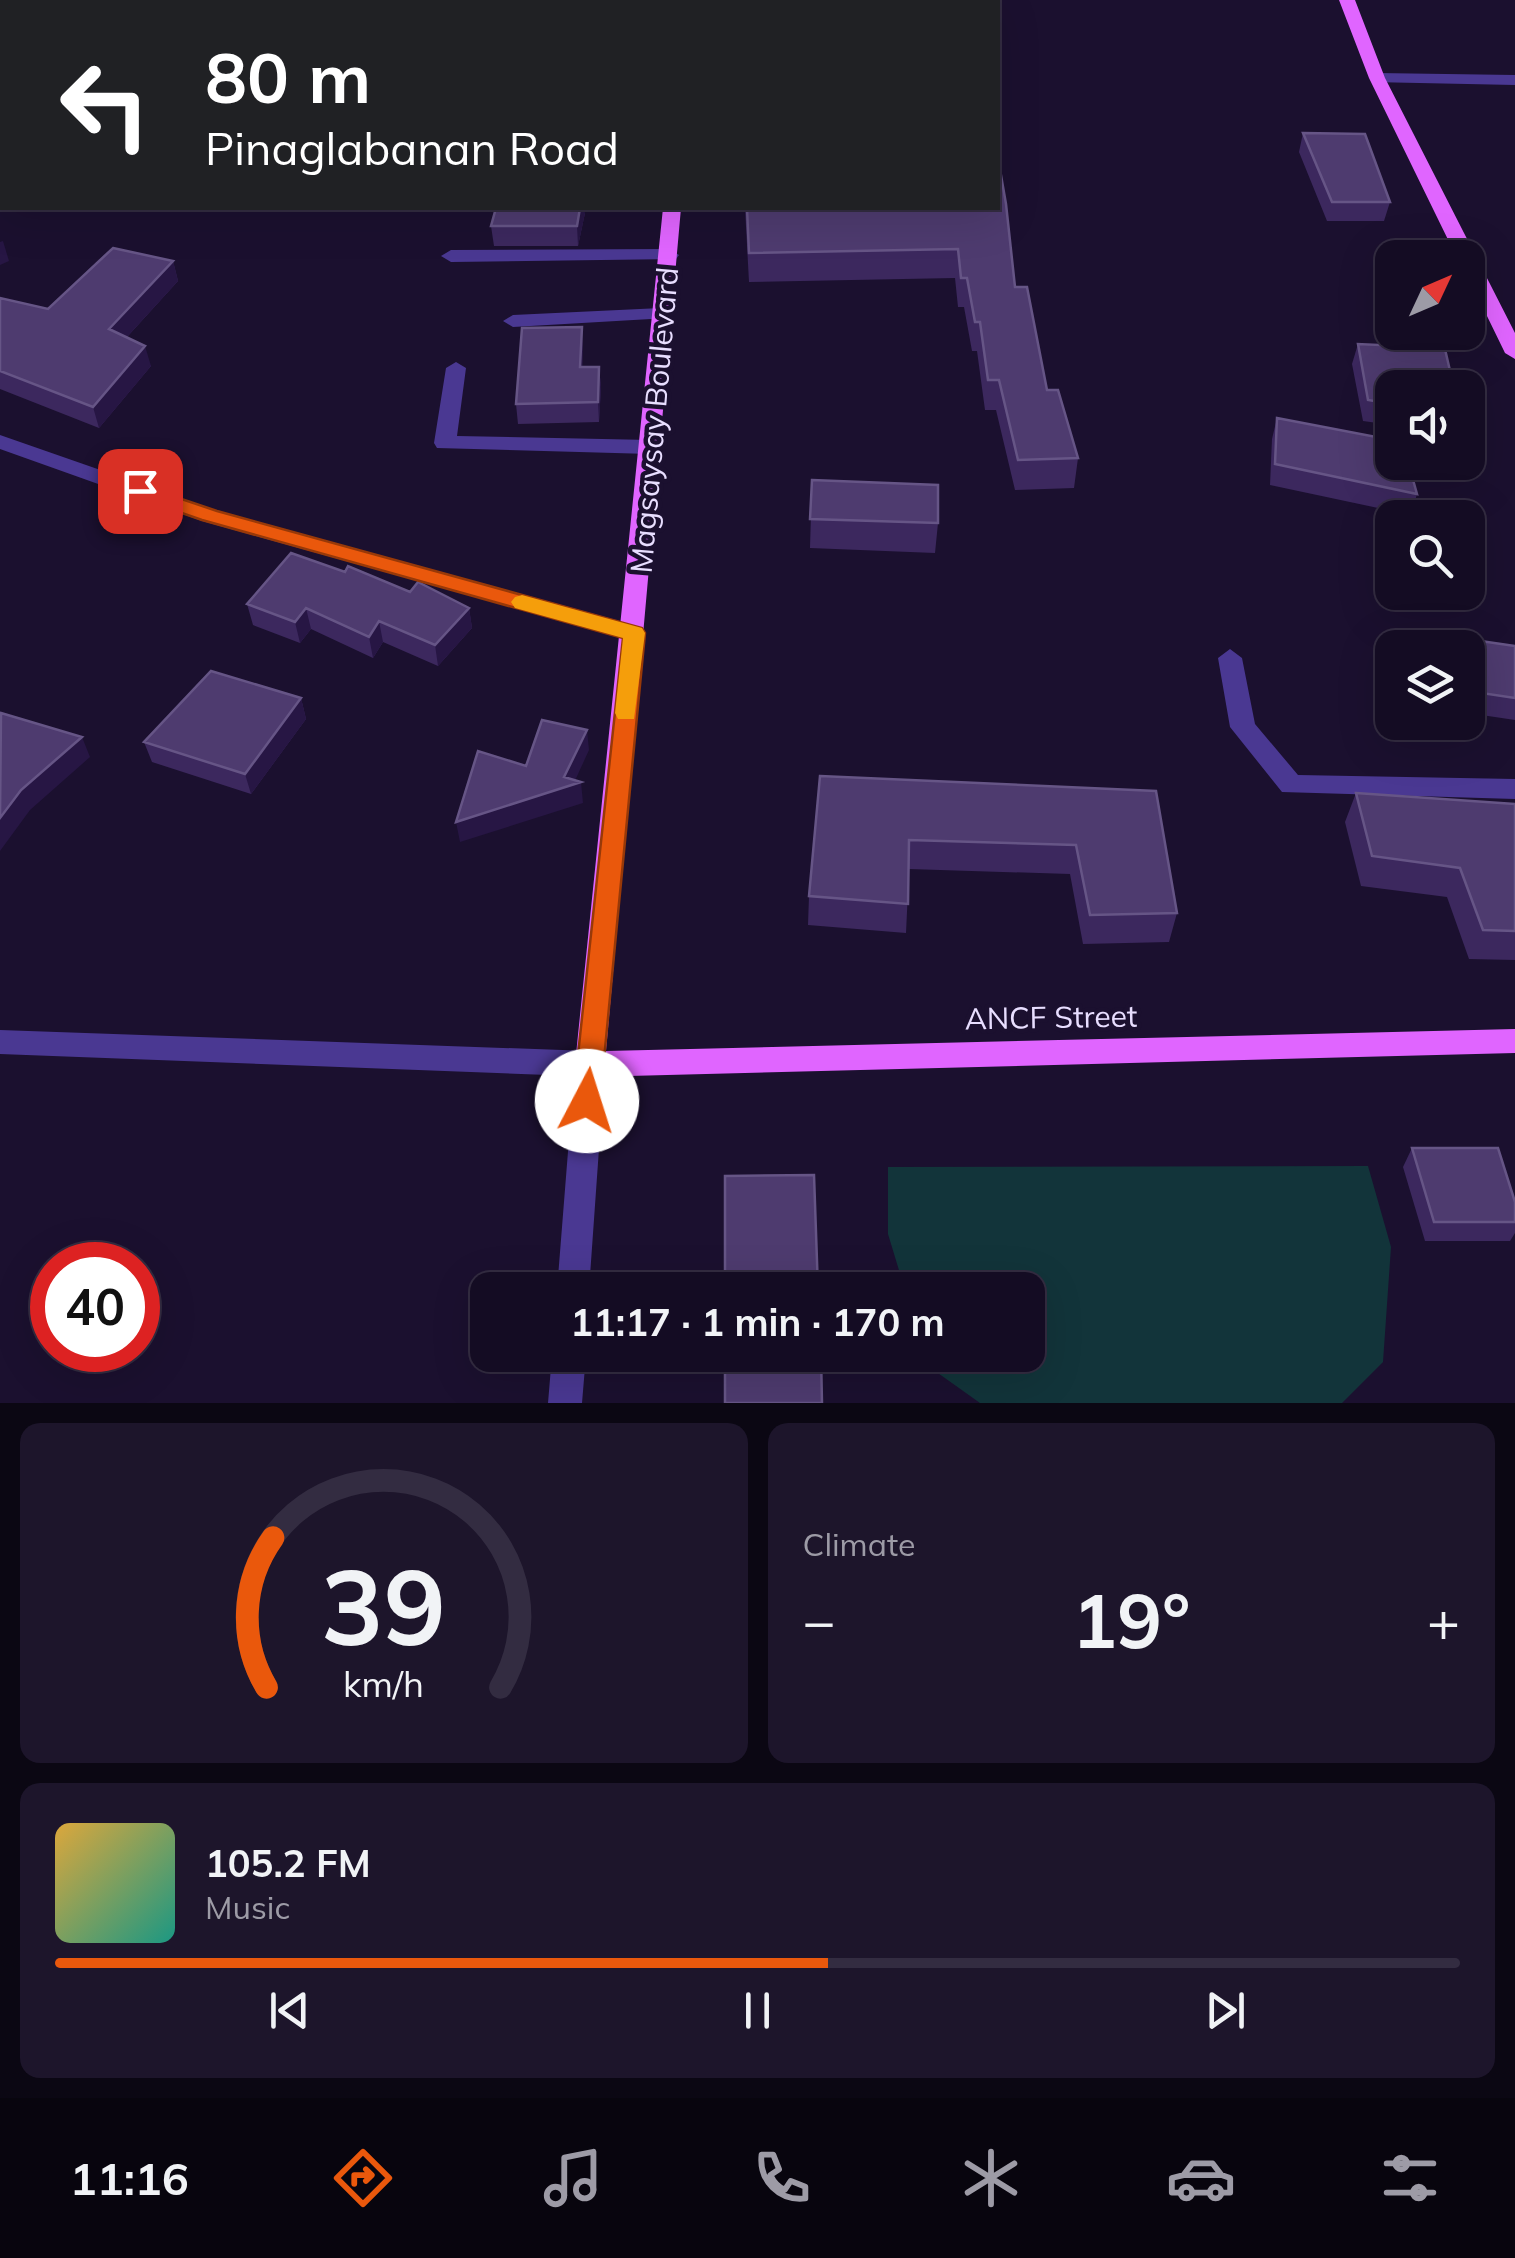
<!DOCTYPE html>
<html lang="en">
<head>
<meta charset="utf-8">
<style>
  :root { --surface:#140c23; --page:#1d152b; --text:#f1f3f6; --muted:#9d9ba6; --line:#332c41; --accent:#ea580c }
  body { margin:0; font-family:Mulish,sans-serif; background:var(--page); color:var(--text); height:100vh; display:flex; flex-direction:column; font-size:38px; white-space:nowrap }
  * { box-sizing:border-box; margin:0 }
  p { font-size:32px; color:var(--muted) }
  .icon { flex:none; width:55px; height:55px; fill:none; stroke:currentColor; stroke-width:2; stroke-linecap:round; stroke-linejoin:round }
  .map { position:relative; height:1403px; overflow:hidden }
  .drawer { display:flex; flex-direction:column; gap:20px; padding:20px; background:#0b0713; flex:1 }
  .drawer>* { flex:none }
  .banner { position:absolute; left:0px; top:0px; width:1000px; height:210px; box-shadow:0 10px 40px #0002,0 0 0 2px var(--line); background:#202124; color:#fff; overflow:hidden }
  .needle { width:65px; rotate:46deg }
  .tools { position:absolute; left:1375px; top:240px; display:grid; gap:20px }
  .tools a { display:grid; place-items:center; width:110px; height:110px; border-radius:20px; background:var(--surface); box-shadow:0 10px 40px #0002,0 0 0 2px var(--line); font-size:50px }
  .speed { position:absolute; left:30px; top:1242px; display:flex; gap:20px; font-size:50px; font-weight:700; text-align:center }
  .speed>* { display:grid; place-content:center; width:130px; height:130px; border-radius:50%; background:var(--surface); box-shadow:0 10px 40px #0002,0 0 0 2px var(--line); line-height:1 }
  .speed .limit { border:15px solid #d22; background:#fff; color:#111 }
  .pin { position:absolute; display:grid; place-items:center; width:85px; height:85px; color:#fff; margin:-42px; border-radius:20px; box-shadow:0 5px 15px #0006 }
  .me { position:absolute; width:110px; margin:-55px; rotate:5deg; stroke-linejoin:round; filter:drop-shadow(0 0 8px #0008) }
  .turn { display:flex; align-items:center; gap:35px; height:210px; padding:0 40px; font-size:45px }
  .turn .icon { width:130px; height:130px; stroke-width:2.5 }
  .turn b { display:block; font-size:70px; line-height:85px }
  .big { font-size:75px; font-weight:700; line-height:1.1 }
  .drawer .tile { flex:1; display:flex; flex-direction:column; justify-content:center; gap:15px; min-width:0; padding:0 35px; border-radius:20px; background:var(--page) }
  .drawer .dial { align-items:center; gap:0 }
  .dial svg { height:260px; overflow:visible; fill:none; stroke:var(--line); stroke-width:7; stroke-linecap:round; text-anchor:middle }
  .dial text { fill:var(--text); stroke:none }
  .song { display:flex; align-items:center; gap:30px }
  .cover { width:120px; height:120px; border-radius:15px; background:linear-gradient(135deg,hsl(40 70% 55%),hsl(170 70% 35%)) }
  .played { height:10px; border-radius:5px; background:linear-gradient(90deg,var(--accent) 55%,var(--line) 55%) }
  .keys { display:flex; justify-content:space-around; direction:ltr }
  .heat { display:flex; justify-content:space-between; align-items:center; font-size:55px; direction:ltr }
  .drawer .tiles { flex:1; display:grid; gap:20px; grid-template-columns:1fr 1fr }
  .tile:last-child { grid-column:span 2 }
  .trip { position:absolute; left:470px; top:1272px; width:575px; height:100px; border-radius:20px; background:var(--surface); box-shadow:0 10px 40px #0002,0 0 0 2px var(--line); font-weight:700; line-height:100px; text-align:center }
  .menu { display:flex; height:160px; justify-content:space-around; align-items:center; background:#08050e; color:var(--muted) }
  .menu .icon { width:70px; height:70px }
  .menu .current { color:var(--accent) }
  .menu b { font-size:45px; color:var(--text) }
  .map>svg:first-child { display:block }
  .green { fill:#12343a }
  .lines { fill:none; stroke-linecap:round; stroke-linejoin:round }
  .minor { fill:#4a3892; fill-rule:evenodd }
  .major { fill:#e065ff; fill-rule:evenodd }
  .wall { fill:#3c285e }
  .shaded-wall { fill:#271644 }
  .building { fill:#4e3b6f; stroke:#665586; stroke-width:2.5 }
  .route { fill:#ea580c; stroke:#983908; stroke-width:2.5 }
  .slow { fill:#f59e0b }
  .labels { text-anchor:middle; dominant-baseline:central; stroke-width:9; stroke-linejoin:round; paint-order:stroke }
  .street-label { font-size:30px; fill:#e8deff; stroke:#1b102f }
</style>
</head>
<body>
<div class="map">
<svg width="1515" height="1403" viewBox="0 0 1515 1403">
  <rect width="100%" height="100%" fill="#1b102f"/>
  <path class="green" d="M1368,1166L1391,1247L1383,1362L1342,1403H980L928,1366L925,1355H1028V1290H905L888,1234V1167Z"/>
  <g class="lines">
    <path class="minor" d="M1377,73L1515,75V85L1371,82V74Z
      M669,249L679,255L676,259L451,262L441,256L451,250Z
      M661,308L671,314L668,318L513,327L503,321L513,315Z
      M456,362L466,368L457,436L650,440L661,447L650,454L437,448L434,443L446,368Z
      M0,435L218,511L634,625L646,633L634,641L202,521L0,449Z
      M1230,649L1242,658L1255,724L1298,775L1515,779V799L1282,792L1230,727L1218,658Z
      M0,1030L590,1051L600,1055L605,1064L589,1290H557L574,1076L0,1054Z
      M552,1355H586L582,1403H548Z"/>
    <path class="major" d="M681,0H697V2H681Z
      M1339,0H1355L1385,78L1515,333V359L1505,353L1468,277V258H1457L1369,78Z
      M663,208H681L606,1051L1515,1029V1053L590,1077L580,1073L575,1064Z"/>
  </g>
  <path class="wall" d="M1303,133L1390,202L1384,221H1327L1299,152Z
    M745,208H998L1015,287L1047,390L1078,458L1074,488L1015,490L996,410H985L977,351H972L964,307H958L955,278L749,282Z
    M585,213L578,246H494L491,226Z
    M173,261L178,281L127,337L151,366L99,428L0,389V298L48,309Z
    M1393,332H1441L1392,388V425L1363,421L1352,364L1358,344L1390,345Z
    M583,347L582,367H599L601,387L599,422L518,424L516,404Z
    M1277,418L1417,494L1411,515L1270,485L1272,439Z
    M812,480L938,523L935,553L810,548Z
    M345,572L469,608L472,628L438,666L383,642L373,658L311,629L300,643L253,625L247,604Z
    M1460,638L1515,646V720L1468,713V648H1456Z
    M301,698L306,719L251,794L152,762L144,742Z
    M820,776L1156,791L1177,913L1169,942L1083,944L1070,874L909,869L906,933L808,925L809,896Z
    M1356,793L1515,804V960L1469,959L1447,897L1361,886L1345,822Z
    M1412,1148L1515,1202V1233L1510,1241H1425L1403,1167Z"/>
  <path class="shaded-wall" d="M580,208H584L585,213L578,246L577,226Z
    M3,241L9,261L0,265V242Z
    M173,261L178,281L115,350L109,329Z
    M582,327L583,347L582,388L580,367Z
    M145,346L151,366L99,428L93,407Z
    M599,367L601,387L599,422L598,402Z
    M306,608L311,629L300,643L295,622Z
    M469,608L472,628L438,666L435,645Z
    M379,621L383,642L373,658L369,637Z
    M301,698L306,719L251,794L245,774Z
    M587,730L589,750L573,785L581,782L583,803L460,842L456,822L564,777Z
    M82,737L90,757L30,810L0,851V818L21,790Z"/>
  <path class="building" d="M589,0H625L624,2H589Z
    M925,0H970L971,2H925Z
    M1303,133L1365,134L1390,202H1332Z
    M998,158L1006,204L1015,287H1027L1047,390H1058L1078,458L1018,460L999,380H988L980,322H975L967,278H961L958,249L749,253L747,208H998Z
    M496,208H580L577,226H491Z
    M113,248L173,261L109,329L145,346L93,407L0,371V298L48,309Z
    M582,327L580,367H599L598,402L516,404L522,328Z
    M1398,332H1441L1454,388H1392V404L1368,400L1358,344L1401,346Z
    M1277,418L1392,440V462H1408L1417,494L1275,464Z
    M812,480L938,485V523L810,519Z
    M291,553L345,572L348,566L410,592L418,582L469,608L435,645L379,621L369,637L306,608L295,622L247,604Z
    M1460,638L1515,646V698L1468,691V648H1461Z
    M1404,639L1451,648H1406Z
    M211,671L301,698L245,774L144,742Z
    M1,713L82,737L21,790L0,818Z
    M542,720L587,730L564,777L581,782L456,822L478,751L526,766Z
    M820,776L1156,791L1177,913L1090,915L1076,845L909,840L908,904L809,896Z
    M1356,793L1515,804V931L1483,930L1460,868L1372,856Z
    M1412,1148H1498L1515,1202V1222H1434Z
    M814,1175L818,1290H725V1176Z
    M725,1355H821L822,1403H725Z"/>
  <path class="route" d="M140,485L217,511L642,628L645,633L600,1101L596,1110L587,1113L577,1110L573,1101L623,638L202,520L133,496L130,491Z"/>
  <path class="slow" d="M522,595L642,628L645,633L634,719H618L615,713L623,638L515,608L511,602L515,597Z"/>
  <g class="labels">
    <g class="street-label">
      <text transform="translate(654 420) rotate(-85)">Magsaysay Boulevard</text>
      <text transform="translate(1051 1017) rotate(-1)">ANCF Street</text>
    </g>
  </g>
</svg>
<div class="tools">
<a><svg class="needle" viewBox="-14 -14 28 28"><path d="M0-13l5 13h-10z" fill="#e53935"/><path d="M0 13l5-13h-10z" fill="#9d9ba6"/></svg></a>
<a><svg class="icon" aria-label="sound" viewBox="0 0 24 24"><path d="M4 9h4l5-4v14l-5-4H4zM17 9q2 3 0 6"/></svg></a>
<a><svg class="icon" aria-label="search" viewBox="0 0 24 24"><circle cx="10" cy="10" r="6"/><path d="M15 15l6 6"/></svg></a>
<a><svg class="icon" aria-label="layers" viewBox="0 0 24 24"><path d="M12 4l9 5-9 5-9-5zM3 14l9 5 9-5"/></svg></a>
</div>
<div class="speed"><div class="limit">40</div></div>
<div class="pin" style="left:140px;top:491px;background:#d93025"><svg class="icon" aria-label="arrive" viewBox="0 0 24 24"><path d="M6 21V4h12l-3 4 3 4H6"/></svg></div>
<svg class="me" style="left:587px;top:1101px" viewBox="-20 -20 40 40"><circle r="19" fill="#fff"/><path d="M0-13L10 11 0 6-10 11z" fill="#ea580c"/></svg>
<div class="trip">11:17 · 1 min · 170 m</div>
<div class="banner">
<div class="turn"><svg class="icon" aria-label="left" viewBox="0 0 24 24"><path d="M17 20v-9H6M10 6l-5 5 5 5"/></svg><div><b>80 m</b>Pinaglabanan Road</div></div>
</div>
</div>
<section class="drawer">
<div class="tiles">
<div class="tile dial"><svg viewBox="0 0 100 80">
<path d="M14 69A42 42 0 1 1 86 69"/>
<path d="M14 69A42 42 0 0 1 16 23" stroke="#ea580c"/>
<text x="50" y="56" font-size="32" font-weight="700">39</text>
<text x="50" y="72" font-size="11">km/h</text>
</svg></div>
<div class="tile"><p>Climate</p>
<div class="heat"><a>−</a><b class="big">19°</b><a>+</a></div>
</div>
<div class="tile">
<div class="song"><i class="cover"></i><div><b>105.2 FM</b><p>Music</p></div></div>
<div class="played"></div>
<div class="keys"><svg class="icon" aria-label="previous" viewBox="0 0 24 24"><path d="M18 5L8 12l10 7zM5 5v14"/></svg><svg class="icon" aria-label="pause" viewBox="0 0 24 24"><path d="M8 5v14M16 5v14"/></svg><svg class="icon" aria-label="next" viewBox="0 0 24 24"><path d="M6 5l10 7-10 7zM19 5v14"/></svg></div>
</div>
</div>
</section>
<nav class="menu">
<b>11:16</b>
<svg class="icon current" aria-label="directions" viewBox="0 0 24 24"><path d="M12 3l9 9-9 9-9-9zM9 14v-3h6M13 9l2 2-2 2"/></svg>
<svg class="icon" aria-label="music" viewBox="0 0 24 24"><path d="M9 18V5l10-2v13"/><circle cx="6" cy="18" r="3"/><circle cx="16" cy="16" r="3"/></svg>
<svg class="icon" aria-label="phone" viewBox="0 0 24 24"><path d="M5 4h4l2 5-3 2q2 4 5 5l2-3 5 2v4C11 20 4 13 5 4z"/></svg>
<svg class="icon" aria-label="climate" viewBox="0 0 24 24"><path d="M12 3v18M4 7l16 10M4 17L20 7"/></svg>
<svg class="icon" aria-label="car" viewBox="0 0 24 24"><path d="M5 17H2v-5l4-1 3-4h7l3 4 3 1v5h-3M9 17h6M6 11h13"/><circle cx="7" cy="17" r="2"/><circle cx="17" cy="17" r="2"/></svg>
<svg class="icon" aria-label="filters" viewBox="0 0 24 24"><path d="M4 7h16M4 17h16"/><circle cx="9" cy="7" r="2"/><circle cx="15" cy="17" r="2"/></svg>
</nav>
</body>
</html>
